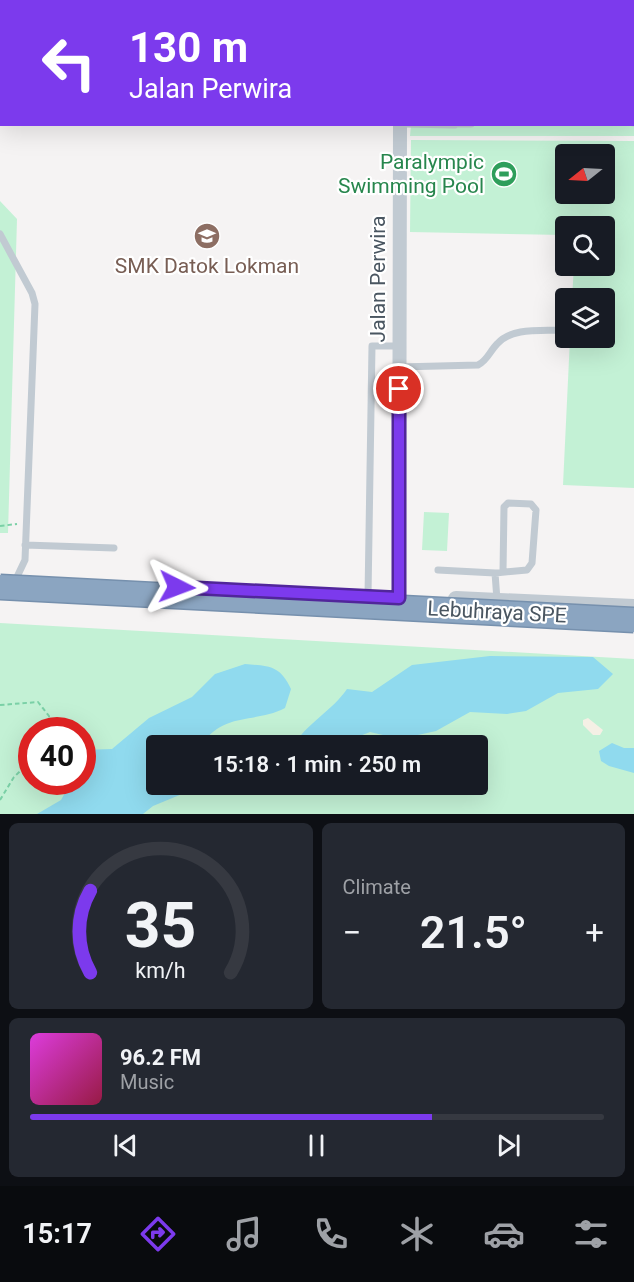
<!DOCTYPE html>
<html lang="en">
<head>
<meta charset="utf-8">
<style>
  :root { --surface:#171b24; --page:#242831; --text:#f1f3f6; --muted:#9ea1a6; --line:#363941; --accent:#7c3aed }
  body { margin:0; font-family:Roboto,sans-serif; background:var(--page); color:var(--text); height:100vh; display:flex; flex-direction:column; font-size:22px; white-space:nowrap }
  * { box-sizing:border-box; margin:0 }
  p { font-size:20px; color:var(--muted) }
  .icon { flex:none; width:33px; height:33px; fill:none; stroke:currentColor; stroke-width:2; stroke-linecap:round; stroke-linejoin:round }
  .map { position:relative; height:814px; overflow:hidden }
  .side { display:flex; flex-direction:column; gap:9px; padding:9px; background:#0d0f14; flex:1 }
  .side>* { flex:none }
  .hud { position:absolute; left:0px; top:0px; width:634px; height:126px; box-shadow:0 6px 24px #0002; background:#7c3aed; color:#fff; overflow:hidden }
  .needle { width:39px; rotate:252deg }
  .buttons { position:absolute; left:555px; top:144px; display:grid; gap:12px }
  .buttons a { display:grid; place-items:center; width:60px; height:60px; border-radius:6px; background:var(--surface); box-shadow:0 6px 24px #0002; font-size:30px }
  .speed { position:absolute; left:18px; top:717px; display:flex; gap:12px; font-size:30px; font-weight:700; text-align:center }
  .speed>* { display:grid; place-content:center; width:78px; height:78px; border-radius:50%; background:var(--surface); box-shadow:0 6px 24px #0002; line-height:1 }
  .speed .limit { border:9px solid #d22; background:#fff; color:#111 }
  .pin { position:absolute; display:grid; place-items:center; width:51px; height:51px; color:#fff; margin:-26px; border:3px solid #fff; border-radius:50%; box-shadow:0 2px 6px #0007 }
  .me { position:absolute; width:66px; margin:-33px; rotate:93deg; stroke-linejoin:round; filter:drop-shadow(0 0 4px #0008) }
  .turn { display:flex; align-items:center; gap:21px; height:126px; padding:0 30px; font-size:27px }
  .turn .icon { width:78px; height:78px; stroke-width:2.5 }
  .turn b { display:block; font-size:42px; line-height:51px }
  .big { font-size:45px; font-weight:600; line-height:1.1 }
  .side .card { flex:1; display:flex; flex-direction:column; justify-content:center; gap:9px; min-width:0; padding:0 21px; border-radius:9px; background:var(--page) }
  .side .dial { align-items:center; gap:0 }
  .dial svg { height:156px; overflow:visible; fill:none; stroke:var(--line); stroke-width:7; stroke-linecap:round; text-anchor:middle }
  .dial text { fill:var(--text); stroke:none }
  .song { display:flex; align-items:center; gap:18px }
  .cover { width:72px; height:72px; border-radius:9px; background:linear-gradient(135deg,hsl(300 70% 55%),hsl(340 70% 35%)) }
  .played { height:6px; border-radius:3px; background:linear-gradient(90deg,var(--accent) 70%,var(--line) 70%) }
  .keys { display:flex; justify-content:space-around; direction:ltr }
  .heat { display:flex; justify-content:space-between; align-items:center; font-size:33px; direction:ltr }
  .side .tiles { flex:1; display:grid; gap:9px; grid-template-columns:1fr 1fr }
  .card:last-child { grid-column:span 2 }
  .trip { position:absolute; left:146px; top:735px; width:342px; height:60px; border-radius:6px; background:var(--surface); box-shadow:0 6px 24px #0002; font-weight:600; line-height:60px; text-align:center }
  .tabs { display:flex; height:96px; justify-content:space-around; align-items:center; background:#090b0e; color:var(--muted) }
  .tabs .icon { width:42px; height:42px }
  .tabs .on { color:var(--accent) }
  .tabs b { font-size:27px; color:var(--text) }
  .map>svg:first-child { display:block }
  .green { fill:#c3f1d5; fill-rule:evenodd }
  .sand { fill:#f5f0e5 }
  .water { fill:#90daee }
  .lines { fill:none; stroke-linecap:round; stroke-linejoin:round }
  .path { stroke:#7ad0a6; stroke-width:2; stroke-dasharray:4.5 3; stroke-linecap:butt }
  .service { stroke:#c1cad2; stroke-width:7 }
  .minor { stroke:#c1cad2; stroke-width:14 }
  .tertiary { stroke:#c1cad2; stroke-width:16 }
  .motorway-bridge-casing { stroke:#7690ad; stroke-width:27; stroke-linecap:butt }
  .motorway-bridge { stroke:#8ba5c1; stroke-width:24 }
  .route-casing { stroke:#51269a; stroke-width:15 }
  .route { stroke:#7c3aed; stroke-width:10 }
  .labels { text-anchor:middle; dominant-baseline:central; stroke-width:4.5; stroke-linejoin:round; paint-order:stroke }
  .leisure-label { font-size:21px; fill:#27864d; stroke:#fff; text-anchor:end }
  .education-label { font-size:21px; fill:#785e54; stroke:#fff }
  .street-label { font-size:21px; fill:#4a5661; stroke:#fff }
</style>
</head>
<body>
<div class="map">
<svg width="634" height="814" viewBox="0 0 634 814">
  <rect width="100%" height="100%" fill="#f5f3f3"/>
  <path class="green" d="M415,0H634V136H410L411,125L633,124V2Z
    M411,140L634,141V488L563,485L570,338H604V298H572L574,266H604V226H566L565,235L410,232ZM604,154V194H566V154Z
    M0,201L17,219L8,533H0Z
    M424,512L449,513L447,551L422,550Z
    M0,623L634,659V814H0ZM32,730H82V782H32ZM156,746H477V784H156Z"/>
  <path class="sand" d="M588,718L603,730L600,735H593L583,725V720Z"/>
  <path class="water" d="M490,656L593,657L613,674L598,689L558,693L526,711L507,714L470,712L436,731L400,739L370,732L337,745H294C307,723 332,711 347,689L372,692L412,665Z
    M245,664C269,666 280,665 291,689L285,708C254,724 225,711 201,745L156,746V784L199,785V787L153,806L143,814H37L61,800L71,782H82L83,750L112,749L149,718L192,697L215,674Z
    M612,743L624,748H634V773L609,766L601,761L599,751Z"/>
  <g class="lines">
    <path class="path" d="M0,526L17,524
      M0,705L38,702L49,716L50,730
      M0,800L14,777L32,760"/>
    <path class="service" d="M425,2V0
      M633,123H634
      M405,124L455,125
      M455,124H471
      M0,234L32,293L35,304L25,560L16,579
      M399,367L478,365C487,361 490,351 497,344C512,327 541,331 561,330
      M25,545L114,548
      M438,570L495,573L527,570L532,563L536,510L531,504L508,503L504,507L503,572
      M495,573L497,600
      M368,596L372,346H399"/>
    <path class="minor" d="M305,0L310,2
      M331,2V0
      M401,2V0
      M399,613L400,124"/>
    <path class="tertiary" d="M456,599L634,607"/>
    <defs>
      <path id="motorway-bridge" d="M0,587L634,620"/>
    </defs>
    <use href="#motorway-bridge" class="motorway-bridge-casing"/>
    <use href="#motorway-bridge" class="motorway-bridge"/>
  </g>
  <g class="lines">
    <defs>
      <path id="route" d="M177,587L399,598V389"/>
    </defs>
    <use href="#route" class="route-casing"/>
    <use href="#route" class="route"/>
  </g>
  <defs>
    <symbol id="stadium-disc" viewBox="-11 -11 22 22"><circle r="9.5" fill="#2e9e5b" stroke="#fff"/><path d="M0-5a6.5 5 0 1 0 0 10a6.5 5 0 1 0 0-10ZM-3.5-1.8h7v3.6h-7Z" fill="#fff"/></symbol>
    <symbol id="school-disc" viewBox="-11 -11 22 22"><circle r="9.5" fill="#8d6e63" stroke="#fff"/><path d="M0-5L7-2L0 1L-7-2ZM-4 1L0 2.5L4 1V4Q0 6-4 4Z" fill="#fff"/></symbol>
  </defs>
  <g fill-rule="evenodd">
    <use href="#stadium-disc" x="489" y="159" width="30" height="30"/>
    <use href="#school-disc" x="192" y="221" width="30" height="30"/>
  </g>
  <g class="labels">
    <g class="leisure-label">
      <text x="484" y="162">Paralympic<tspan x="484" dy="24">Swimming Pool</tspan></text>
    </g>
    <g class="education-label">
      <text x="207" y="266">SMK Datok Lokman</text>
    </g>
    <g class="street-label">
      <text transform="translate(378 279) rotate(-90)">Jalan Perwira</text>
      <text transform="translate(497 612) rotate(3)">Lebuhraya SPE</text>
    </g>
  </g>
</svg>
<div class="buttons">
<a><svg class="needle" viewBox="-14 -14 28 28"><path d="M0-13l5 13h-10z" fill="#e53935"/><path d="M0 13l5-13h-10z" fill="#9ea1a6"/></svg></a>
<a><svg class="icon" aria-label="search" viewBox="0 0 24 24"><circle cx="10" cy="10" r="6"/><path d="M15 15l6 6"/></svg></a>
<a><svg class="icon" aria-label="layers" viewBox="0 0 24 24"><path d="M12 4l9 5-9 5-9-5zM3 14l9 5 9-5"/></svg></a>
</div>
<div class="speed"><div class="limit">40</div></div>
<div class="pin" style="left:399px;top:389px;background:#d93025"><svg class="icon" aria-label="arrive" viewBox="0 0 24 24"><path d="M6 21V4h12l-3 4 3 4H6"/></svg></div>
<svg class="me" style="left:177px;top:587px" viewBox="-20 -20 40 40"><path d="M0-17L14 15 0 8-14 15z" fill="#7c3aed" stroke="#fff" stroke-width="4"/></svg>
<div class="trip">15:18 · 1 min · 250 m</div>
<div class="hud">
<div class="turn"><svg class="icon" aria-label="left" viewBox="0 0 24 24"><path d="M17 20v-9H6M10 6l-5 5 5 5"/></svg><div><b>130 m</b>Jalan Perwira</div></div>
</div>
</div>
<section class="side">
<div class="tiles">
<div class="card dial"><svg viewBox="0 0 100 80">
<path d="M14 69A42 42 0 1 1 86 69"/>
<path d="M14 69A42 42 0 0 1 14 27" stroke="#7c3aed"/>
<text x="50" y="56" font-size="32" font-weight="700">35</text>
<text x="50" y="72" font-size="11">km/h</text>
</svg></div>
<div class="card"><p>Climate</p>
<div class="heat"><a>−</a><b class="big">21.5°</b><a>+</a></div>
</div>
<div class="card">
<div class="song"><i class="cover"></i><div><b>96.2 FM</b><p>Music</p></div></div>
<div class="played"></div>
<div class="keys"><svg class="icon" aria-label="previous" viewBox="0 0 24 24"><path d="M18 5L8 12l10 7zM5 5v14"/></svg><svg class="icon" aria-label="pause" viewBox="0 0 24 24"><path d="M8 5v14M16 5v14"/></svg><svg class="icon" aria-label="next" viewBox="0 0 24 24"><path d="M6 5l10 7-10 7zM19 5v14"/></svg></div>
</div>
</div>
</section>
<nav class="tabs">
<b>15:17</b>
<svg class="icon on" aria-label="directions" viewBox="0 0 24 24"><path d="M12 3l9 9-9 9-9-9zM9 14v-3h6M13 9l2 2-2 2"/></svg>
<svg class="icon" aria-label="music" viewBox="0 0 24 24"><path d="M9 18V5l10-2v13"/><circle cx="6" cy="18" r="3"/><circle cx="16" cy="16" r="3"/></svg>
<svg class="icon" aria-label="phone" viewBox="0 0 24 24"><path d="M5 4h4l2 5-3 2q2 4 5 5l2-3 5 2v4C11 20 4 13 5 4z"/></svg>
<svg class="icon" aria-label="climate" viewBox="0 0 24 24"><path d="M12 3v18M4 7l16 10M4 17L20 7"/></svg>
<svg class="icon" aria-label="car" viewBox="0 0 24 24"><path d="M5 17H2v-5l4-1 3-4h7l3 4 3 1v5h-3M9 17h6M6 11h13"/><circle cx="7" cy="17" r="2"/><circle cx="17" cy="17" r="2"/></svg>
<svg class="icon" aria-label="filters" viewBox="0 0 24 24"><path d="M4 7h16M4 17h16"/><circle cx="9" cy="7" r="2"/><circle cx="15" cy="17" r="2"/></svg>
</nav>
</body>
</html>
